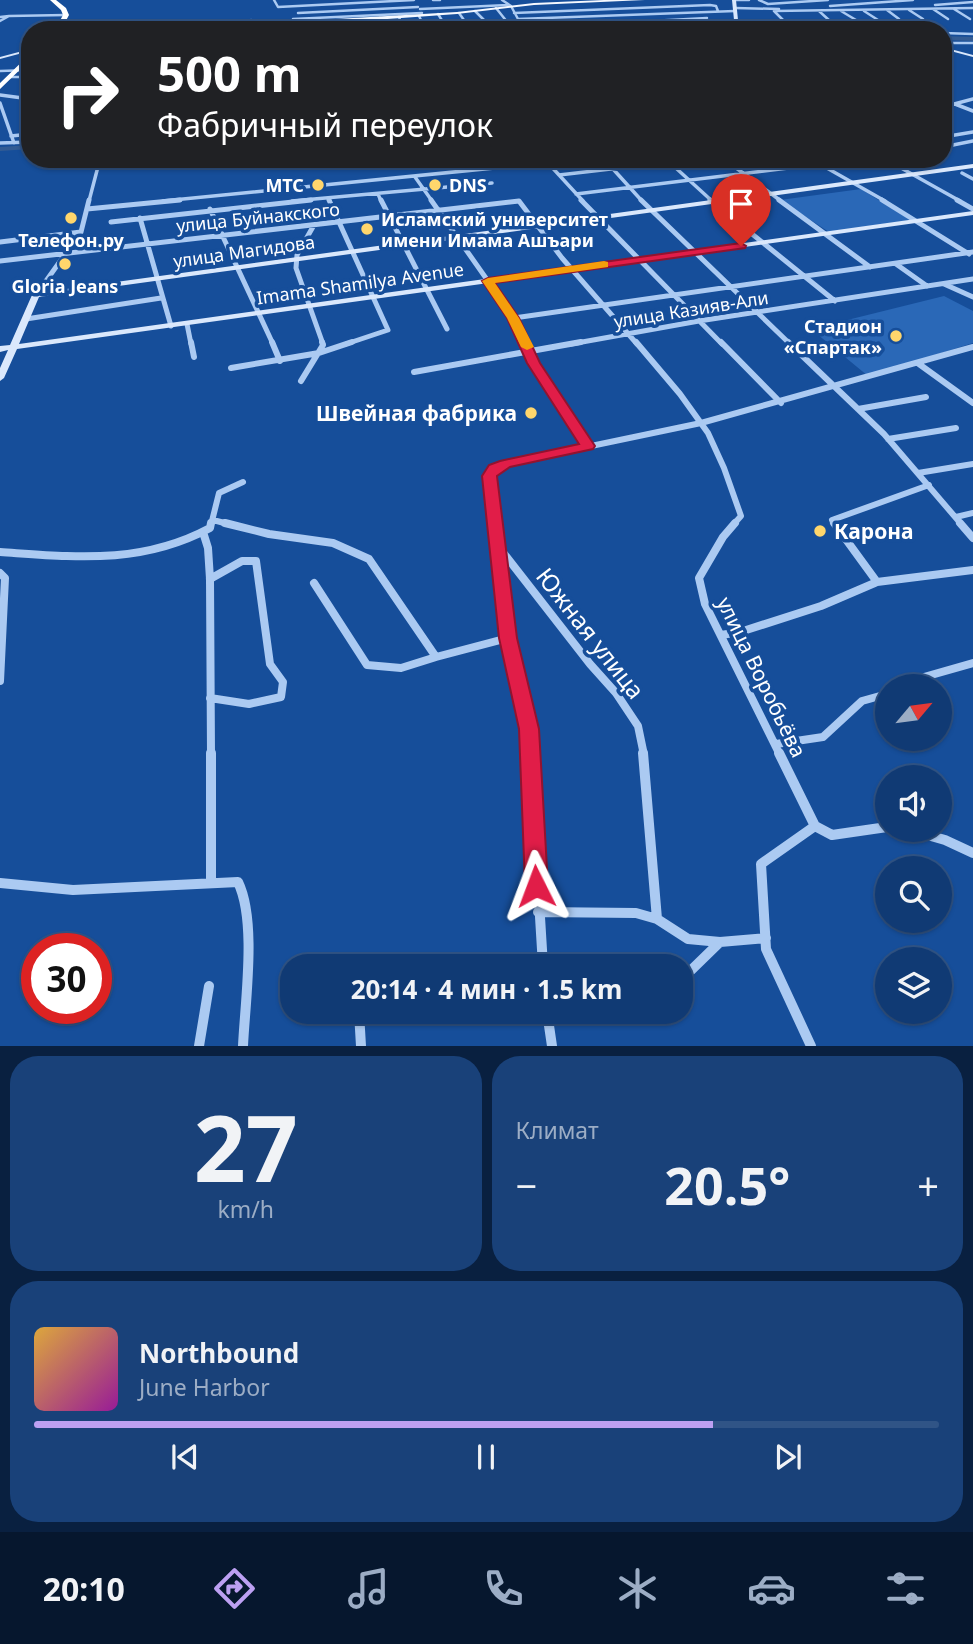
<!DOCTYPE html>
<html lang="ru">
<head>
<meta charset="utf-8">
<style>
  :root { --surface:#103a74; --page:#194179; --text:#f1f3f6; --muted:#9cadc5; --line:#305486; --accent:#bca0f2 }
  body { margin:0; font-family:"Noto Sans",sans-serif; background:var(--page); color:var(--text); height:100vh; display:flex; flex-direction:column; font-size:26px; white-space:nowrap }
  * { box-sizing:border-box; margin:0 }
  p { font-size:23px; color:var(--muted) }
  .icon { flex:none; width:38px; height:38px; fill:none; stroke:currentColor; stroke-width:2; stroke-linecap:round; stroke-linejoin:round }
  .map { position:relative; height:1046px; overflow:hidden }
  .sheet { display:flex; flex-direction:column; gap:10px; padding:10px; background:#092040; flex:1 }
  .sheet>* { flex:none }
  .guide { position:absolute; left:21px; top:21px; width:931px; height:147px; border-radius:28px; box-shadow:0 2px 5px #0004,0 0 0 2px var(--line); background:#202124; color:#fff; overflow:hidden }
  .needle { width:46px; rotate:61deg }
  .tools { position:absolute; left:875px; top:674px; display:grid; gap:14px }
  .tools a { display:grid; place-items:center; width:77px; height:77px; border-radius:50%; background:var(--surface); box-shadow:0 2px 5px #0004,0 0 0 2px var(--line); font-size:35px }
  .speed { position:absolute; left:21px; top:933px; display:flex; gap:14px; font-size:35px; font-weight:700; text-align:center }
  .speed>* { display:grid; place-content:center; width:91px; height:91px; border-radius:50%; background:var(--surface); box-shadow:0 2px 5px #0004,0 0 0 2px var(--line); line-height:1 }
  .speed .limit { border:10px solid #d22; background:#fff; color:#111 }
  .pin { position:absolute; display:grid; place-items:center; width:60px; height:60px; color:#fff; margin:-72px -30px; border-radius:50% 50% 50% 0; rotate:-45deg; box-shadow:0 0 7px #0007 }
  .pin .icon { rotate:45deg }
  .me { position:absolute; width:77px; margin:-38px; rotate:357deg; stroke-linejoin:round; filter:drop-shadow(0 0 5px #0008) }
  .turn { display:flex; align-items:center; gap:24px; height:147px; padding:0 21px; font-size:32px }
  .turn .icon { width:91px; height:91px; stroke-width:2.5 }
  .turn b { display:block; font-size:49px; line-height:60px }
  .big { font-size:52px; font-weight:700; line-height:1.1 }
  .sheet .widget { flex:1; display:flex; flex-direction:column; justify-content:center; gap:10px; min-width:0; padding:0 24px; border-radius:28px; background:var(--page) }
  .sheet .dial { align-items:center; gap:0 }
  .dial b { font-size:91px; line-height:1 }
  .song { display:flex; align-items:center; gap:21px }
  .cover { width:84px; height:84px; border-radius:10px; background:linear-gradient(135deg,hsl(40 70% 55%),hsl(300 70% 35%)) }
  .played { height:7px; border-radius:4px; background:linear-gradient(90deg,var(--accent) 75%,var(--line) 75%) }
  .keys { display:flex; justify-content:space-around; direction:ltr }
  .heat { display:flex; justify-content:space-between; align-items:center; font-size:38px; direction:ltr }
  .sheet .tiles { flex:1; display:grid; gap:10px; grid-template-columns:1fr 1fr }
  .widget:last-child { grid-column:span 2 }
  .trip { position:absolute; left:280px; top:954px; width:413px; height:70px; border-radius:28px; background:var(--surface); box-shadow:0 2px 5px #0004,0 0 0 2px var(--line); font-weight:700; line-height:70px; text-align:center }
  .menu { display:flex; height:112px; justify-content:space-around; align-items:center; background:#06172e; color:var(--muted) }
  .menu .icon { width:49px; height:49px }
  .menu .selected { color:var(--accent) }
  .menu b { font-size:32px; color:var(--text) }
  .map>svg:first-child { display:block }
  .green { fill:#2a68b7 }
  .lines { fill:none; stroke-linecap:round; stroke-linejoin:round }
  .river { fill:#335c94; fill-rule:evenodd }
  .street-far5 { stroke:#abcaf2; stroke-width:2.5 }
  .street-far4 { stroke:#abcaf2; stroke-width:3.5 }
  .street-far3 { stroke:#abcaf2; stroke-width:5 }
  .street-far2 { stroke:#abcaf2; stroke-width:6 }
  .street-far1 { stroke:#abcaf2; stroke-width:8 }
  .street { stroke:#abcaf2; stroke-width:10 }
  .secondary { fill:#dae8fc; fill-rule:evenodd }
  .primary { fill:#f6f9ff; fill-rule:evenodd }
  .highway { fill:#fff; fill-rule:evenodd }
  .route { fill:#e11d48; stroke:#92132f; stroke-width:2 }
  .slow { fill:#f59e0b }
  .poi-dot { fill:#ffd66c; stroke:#164e9a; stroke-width:2.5 }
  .labels { text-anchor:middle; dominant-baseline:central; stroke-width:7; stroke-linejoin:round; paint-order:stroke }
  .far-poi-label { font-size:18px; font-weight:bold; fill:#fff; stroke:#164e9a; text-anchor:end }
  .far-street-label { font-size:18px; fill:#fff; stroke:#164e9a }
  .poi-label { font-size:21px; font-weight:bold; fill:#fff; stroke:#164e9a; text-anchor:end }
  .street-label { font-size:21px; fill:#fff; stroke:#164e9a }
  .near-street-label { font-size:24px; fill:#fff; stroke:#164e9a }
</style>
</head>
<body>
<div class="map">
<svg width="973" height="1046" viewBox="0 0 973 1046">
  <rect width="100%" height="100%" fill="#164e9a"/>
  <path class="green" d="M861,189L910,220L829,232L780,200Z
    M944,296L973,311V343L868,376L811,329Z"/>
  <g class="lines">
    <path class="river" d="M943,36L973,37V41L943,40Z
      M30,145V149L0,151V147Z"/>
    <path class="street-far5" d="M274,0L278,7L414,0
      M433,0H440
      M502,0L511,6L518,19L735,11
      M734,0H749
      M759,0L768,4L828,0
      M935,5L973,2
      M830,6L913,0
      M496,8L512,28
      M735,8L779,9
      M420,9L508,5
      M933,9L948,19
      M954,9L970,19
      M887,10L899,19
      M909,10L923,19
      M475,11L493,29
      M774,11L973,8
      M774,11L783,20
      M841,11L856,20
      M864,11L878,20
      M298,13L418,7
      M459,13L471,30
      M514,13L710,5L716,6L718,11
      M438,14L448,30
      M9,16L66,15
      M419,16L426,30
      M0,17L9,16L0,21
      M399,17L404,30
      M380,18L384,30
      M293,19L422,13
      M361,20L363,30
      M342,21L343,30
      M804,21H830L819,11
      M242,30L251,20
      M288,30L291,21
      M480,30L707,18
      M943,33L973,34
      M943,43H973
      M0,71L30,70
      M10,77H30"/>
    <path class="street-far4" d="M0,95L30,99
      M0,103L14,143
      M955,104L973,111
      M943,107L973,99
      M11,136L30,134
      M943,137L973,132
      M0,143L30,142
      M943,147L973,141
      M183,159L181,165L253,164
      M604,159L642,201
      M666,159L712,201
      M724,159L781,201
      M811,159L885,201
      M885,159L960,201
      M548,163L583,201
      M962,173L973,179
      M559,175L697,159
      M415,177L432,201
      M378,194L381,201
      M576,194L862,159
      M328,198L330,201
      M89,201L100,159
      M163,201L584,159
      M292,201L492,183
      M516,201H519"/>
    <path class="street-far3" d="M329,200L388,330L346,344
      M381,200L447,329
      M431,200L514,318L525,344
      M581,200L722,344
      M641,200L790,344
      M710,200L835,301
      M779,200L870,267
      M882,200L969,254
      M957,200L973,209
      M87,209L180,200
      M210,209L273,344
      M140,218L171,326
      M111,222L311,200
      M314,225L297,255L296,268L323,344
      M0,242L81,232
      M0,261L519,201L562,258L637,344
      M896,264L927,286
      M944,284L973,297
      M36,295L81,232L89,200
      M514,318L973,252
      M26,319L161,298
      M187,324L191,344
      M571,344L699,321L973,279"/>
    <path class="street-far2" d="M191,342L194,357
      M272,342L280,361
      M525,342L534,363L587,446
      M636,342L680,394L708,433L724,468L741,516L733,525
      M721,342L781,403
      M788,342L884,434L962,525
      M919,364L973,403
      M231,368L319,353L352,342
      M414,372L581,342
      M301,381L323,345L322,342
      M858,409L926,397
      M888,439L956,428
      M918,473L973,464
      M956,517L973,513
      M213,520L232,525
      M211,525L219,493L243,482
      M495,525L489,476L505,464L701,423L973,347
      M835,525L832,520L929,485"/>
    <path class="street-far1" d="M225,523L269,534L333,543L369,559L436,657L401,668L367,665L314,583
      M495,523L508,638L529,729L531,755
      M735,523L723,537L699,578L705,604L780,755
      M834,523L877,582
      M960,523L973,538
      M203,532L208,548L210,579L211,755
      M498,546L590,664L616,693L638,726L644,755
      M0,552C75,557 141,565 210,528L211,523
      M0,573L5,578L0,681
      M210,579L242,561H256L270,664L283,682L281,697L249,704L210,698
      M721,635L740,632L821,606L877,582L973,570
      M436,657L508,638
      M903,686L910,681L973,663
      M776,744L823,737L862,701L887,694"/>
    <path class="street" d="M211,753V882
      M530,753L543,966
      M643,753L657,919
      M779,753L815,826L761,864L766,949L811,1046
      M815,826L832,835L887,827
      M910,830L945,840L973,853
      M0,883L73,890L238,882C257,921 245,1002 243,1046
      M538,912L636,913L657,919L688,939L720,942L766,938
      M681,980L720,942
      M359,1012L361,1046
      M547,1012L552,1046
      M548,1019L647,1012
      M199,1046L209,986"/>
    <path class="secondary" d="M732,0H736L739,30H735Z
      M943,47L973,55V57L943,49Z
      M30,49V51L0,59V57Z
      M973,164V168L39,297L19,344L973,211V215L17,349L4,378L0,381V368L8,350L0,352V346L10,345L32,295L36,293Z"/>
    <path class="primary" d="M604,0H645L534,5L457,14L318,24L230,23L172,30H156L230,19L318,20L457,12L534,3Z"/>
    <path class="highway" d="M50,0H56L66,8L69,15L61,30H55L63,15L61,10Z
      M30,54V60L0,89V83Z"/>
  </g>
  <path class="route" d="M741,243L746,246L745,248L495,283L519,318L540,363L595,446L593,449L510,467L497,476L517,638L539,729L548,886L544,893L536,896L528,893L525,886L519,729L499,638L482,476L489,465L500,461L579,444L527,363L507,318L482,281L488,278Z"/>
  <path class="slow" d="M604,261L608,262V267L495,283L519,318L534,347L527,350L521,347L507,318L482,281L488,278Z"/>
  <g class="poi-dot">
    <circle cx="318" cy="185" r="7"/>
    <circle cx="435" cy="185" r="7"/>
    <circle cx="71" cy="218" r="7"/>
    <circle cx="367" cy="229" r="7"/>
    <circle cx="65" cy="264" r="7"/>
    <circle cx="896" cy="336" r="7"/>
    <circle cx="531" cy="413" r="7"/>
    <circle cx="820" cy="531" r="7"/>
  </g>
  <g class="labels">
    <g class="far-poi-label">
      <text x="304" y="185">МТС</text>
      <text x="449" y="185" text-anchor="start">DNS</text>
      <text x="381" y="219" text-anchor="start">Исламский университет<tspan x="381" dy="21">имени Имама Ашъари</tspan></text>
      <text x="71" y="240" text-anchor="middle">Телефон.ру</text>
      <text x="65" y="286" text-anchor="middle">Gloria Jeans</text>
      <text x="882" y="326">Стадион<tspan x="882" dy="21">«Спартак»</tspan></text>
    </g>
    <g class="far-street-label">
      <text transform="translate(258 217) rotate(-6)">улица Буйнакского</text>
      <text transform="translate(244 251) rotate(-8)">улица Магидова</text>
      <text transform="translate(360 283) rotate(-8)">Imama Shamilya Avenue</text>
      <text transform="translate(691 309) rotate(-9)">улица Казияв-Али</text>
    </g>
    <g class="poi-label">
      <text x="517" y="413">Швейная фабрика</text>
      <text x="834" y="531" text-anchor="start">Карона</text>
    </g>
    <g class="street-label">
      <text transform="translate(762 677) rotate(64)">улица Воробьёва</text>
    </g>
    <g class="near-street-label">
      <text transform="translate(591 633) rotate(52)">Южная улица</text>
    </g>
  </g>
</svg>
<div class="tools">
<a><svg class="needle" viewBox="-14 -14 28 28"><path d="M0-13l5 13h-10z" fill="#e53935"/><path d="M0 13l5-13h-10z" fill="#9cadc5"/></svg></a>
<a><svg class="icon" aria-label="sound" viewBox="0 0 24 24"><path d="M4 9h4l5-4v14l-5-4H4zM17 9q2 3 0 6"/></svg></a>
<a><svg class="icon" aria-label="search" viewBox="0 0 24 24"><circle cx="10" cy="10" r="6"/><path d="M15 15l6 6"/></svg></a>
<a><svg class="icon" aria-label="layers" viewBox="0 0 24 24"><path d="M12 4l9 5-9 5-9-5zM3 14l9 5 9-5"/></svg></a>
</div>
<div class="speed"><div class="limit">30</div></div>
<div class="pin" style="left:741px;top:246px;background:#d93025"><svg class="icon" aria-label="arrive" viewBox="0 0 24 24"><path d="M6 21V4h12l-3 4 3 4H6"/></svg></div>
<svg class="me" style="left:536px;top:886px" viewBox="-20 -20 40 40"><path d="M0-17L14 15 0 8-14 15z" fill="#e11d48" stroke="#fff" stroke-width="4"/></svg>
<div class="trip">20:14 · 4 мин · 1.5 km</div>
<div class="guide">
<div class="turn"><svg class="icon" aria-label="right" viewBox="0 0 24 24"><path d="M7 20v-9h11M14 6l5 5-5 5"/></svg><div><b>500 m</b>Фабричный переулок</div></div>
</div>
</div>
<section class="sheet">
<div class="tiles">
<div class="widget dial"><b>27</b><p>km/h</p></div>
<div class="widget"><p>Климат</p>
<div class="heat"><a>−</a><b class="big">20.5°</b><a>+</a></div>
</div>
<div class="widget">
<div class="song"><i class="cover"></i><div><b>Northbound</b><p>June Harbor</p></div></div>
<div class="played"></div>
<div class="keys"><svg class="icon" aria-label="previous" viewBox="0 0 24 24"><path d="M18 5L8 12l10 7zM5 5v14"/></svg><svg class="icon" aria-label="pause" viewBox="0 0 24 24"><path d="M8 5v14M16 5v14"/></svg><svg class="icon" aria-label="next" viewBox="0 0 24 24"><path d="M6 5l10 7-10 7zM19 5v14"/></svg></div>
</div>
</div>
</section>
<nav class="menu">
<b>20:10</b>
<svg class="icon selected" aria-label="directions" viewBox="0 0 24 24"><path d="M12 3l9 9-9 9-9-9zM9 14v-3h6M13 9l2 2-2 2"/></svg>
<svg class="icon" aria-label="music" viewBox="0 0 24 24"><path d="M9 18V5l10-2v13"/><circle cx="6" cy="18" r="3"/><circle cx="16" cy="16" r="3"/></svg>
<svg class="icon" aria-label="phone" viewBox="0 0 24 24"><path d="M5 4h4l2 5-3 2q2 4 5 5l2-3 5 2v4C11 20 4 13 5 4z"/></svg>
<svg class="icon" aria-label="climate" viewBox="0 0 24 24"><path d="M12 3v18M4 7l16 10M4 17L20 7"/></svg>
<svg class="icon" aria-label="car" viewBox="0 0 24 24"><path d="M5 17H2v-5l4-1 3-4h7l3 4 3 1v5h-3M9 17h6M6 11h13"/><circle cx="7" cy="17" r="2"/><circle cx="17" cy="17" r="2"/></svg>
<svg class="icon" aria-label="filters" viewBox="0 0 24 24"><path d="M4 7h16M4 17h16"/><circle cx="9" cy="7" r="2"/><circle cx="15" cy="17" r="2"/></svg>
</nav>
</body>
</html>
